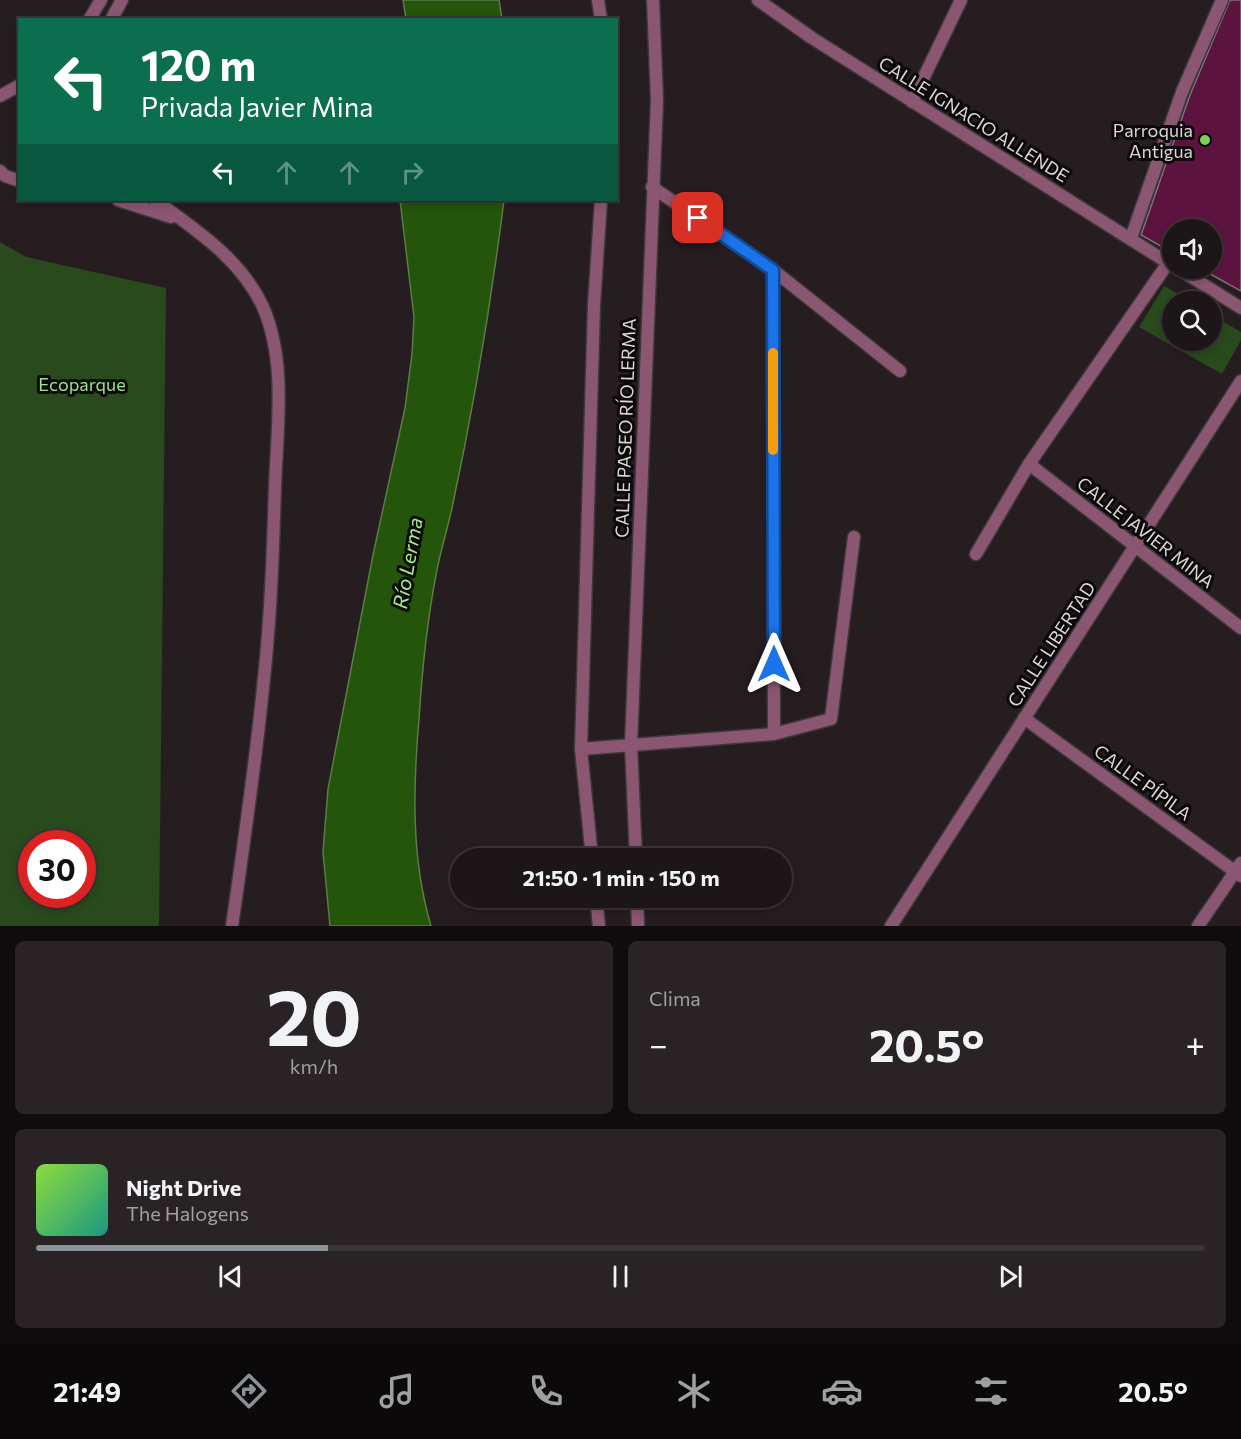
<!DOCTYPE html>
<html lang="es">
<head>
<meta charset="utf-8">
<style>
  :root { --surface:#1c1619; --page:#292326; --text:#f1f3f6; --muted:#a09fa2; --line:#3a3538; --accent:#8c9099 }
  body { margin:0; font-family:Commissioner,sans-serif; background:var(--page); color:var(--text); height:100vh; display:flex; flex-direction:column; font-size:22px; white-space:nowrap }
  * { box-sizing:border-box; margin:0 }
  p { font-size:20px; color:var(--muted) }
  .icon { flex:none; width:33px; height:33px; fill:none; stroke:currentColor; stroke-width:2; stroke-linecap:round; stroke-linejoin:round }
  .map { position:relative; height:926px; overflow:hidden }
  .drawer { display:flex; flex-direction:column; gap:15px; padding:15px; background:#0f0c0e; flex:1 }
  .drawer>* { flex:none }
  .hud { position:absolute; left:18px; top:18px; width:600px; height:183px; border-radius:0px; box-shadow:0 3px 9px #0003,0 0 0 2px var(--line); background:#0b6e4f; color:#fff; overflow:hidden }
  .fabs { position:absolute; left:1162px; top:219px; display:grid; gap:12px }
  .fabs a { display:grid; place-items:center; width:60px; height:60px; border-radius:50%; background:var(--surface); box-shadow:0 3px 9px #0003,0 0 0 2px var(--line); font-size:30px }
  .speed { position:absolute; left:18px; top:830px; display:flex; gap:12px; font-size:30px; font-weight:700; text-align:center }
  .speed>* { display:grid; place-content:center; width:78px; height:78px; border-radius:50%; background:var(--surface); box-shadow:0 3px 9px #0003,0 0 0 2px var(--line); line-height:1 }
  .speed .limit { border:9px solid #d22; background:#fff; color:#111 }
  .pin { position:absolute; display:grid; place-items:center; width:51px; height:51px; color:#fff; margin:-26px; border-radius:12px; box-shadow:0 3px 9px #0006 }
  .me { position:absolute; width:66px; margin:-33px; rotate:0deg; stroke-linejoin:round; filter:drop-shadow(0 0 4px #0008) }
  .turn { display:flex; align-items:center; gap:21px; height:126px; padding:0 24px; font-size:27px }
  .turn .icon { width:78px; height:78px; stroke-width:2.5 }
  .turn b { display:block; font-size:42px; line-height:51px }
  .lanes { display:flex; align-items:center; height:57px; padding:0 24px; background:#0003; justify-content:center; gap:30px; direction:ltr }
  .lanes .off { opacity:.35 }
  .big { font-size:45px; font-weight:700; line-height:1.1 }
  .drawer .widget { flex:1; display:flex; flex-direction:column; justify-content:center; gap:9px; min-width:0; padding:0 21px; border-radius:9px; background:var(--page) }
  .drawer .dial { align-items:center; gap:0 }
  .dial b { font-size:78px; line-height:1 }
  .song { display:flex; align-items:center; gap:18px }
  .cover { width:72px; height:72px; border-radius:9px; background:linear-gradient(135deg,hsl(90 70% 55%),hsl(170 70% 35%)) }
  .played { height:6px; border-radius:3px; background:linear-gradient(90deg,var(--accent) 25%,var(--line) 25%) }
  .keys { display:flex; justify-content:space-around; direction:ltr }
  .heat { display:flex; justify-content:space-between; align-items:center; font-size:33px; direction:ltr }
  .drawer .tiles { flex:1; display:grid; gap:15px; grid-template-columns:1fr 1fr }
  .widget:last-child { grid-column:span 2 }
  .trip { position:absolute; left:450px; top:848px; width:342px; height:60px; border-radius:30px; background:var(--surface); box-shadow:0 3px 9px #0003,0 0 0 2px var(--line); font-weight:700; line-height:60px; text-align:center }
  .dock { display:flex; height:96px; justify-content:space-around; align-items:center; background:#0b090a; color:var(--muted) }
  .dock .icon { width:42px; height:42px }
  .dock .active { color:var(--accent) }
  .dock b { font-size:27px; color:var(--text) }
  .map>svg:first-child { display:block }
  .green { fill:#294a1c; fill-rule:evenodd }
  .water { fill:#24550a; stroke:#5b7c48; stroke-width:1.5 }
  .building { fill:#5d1340; stroke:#7e7378; stroke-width:1.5 }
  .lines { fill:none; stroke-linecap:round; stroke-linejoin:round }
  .minor-casing { stroke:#3f373b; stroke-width:15 }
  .tertiary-casing { stroke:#3f373b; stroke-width:15 }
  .minor { stroke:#8b5671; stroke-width:12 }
  .tertiary { stroke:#8b5671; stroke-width:12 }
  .route-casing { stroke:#114b97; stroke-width:15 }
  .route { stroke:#1a73e8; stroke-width:10 }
  .slow { stroke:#f59e0b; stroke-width:10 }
  .poi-dot { fill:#7ad157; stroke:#0c090a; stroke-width:2 }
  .labels { text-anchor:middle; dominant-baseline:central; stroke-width:6; stroke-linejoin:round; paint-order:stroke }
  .street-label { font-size:18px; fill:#dcd6d8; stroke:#0c090a }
  .poi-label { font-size:18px; fill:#dcd6d8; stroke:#0c090a; text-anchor:end }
  .park-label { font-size:18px; fill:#9ee585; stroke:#0c090a }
  .water-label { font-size:20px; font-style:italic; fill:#a6ed8c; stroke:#0c090a }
</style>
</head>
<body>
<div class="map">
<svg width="1241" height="926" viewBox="0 0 1241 926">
  <rect width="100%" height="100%" fill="#261d21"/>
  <path class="green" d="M0,242L26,257L166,288L159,926H0ZM32,843H82V894H32Z
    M1164,286L1190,301L1173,302V340H1212V315L1241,332V340L1222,374L1139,327Z"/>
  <path class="water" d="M403,0H499L502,19H406Z
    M400,200H504C491,303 474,406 452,508C447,531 440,552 436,575C427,622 422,670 419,719C413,788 411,858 431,926H330L323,852L328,789L373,555L405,408L412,354L414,317Z"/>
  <path class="building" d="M1230,0H1241V291L1212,275V230H1173V253L1141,235L1190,95Z"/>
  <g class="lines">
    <defs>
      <path id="minor" d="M912,102L961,0
        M652,187L773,270L900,371
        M1131,238L1182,92L1222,0
        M773,270L774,734
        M1029,464L1241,628
        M976,554L1029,464L1168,263
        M1024,718L1241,876
        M581,749L774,734L831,719L854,537
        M891,926L1241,381
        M1198,926L1241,863"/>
      <path id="tertiary" d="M598,0L601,20
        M758,0L812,38L1173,266
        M89,20L101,0
        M111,20L122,0
        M0,96L20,85
        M0,171L5,176L20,181
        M118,200L171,217
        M155,200C196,230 241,259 263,307C287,362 277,429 275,487C273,551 271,614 264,678C256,761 244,843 232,926
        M1177,268L1241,308
        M592,858L581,749L594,305L601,200
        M636,858L631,745L657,100L653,0
        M596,897L599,926
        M637,897L638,926"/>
    </defs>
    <use href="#minor" class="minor-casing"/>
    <use href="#tertiary" class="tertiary-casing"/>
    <use href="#minor" class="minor"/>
    <use href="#tertiary" class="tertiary"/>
  </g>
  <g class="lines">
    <defs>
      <path id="route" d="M698,218L773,270L774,664"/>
    </defs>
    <use href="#route" class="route-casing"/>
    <use href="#route" class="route"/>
    <path class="slow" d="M773,353V450"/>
  </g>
  <circle class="poi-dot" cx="1205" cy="140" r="6"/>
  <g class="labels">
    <g class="street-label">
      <text transform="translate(974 119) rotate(32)">CALLE IGNACIO ALLENDE</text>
      <text transform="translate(625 428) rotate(-88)">CALLE PASEO RÍO LERMA</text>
      <text transform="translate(1146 532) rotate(38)">CALLE JAVIER MINA</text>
      <text transform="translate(1051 644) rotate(-57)">CALLE LIBERTAD</text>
      <text transform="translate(1143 782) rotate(36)">CALLE PÍPILA</text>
    </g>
    <g class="poi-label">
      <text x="1193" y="130">Parroquia<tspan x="1193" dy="21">Antigua</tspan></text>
    </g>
    <g class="park-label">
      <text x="82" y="384">Ecoparque</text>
    </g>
    <g class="water-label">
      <text transform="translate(407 563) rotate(-80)">Río Lerma</text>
    </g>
  </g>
</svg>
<div class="fabs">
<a><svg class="icon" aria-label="sound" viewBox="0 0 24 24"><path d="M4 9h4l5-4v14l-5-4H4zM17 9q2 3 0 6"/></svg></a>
<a><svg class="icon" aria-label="search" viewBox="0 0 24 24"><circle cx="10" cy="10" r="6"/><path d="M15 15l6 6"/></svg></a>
</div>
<div class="speed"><div class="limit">30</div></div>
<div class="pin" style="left:698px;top:218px;background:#d93025"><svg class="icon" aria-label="arrive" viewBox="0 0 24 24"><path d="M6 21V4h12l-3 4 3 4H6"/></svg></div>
<svg class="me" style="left:774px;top:664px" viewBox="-20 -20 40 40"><path d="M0-17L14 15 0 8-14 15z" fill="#1a73e8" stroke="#fff" stroke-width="4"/></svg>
<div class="trip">21:50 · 1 min · 150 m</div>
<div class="hud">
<div class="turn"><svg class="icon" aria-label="left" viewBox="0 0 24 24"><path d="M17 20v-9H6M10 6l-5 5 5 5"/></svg><div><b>120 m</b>Privada Javier Mina</div></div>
<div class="lanes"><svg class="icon" aria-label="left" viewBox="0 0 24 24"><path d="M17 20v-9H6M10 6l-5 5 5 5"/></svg><svg class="icon off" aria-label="ahead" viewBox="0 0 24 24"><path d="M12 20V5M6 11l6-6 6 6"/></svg><svg class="icon off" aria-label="ahead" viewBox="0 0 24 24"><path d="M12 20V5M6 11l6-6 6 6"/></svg><svg class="icon off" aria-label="right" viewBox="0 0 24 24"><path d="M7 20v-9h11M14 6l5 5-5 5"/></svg></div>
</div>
</div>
<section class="drawer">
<div class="tiles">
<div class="widget dial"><b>20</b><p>km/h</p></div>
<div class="widget"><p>Clima</p>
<div class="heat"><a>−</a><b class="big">20.5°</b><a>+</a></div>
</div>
<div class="widget">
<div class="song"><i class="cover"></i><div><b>Night Drive</b><p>The Halogens</p></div></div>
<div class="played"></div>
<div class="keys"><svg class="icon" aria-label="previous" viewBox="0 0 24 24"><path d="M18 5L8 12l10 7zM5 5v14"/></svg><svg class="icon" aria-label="pause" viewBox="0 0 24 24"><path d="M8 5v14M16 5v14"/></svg><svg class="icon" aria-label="next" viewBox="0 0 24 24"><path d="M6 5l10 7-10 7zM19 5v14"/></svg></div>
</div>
</div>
</section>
<nav class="dock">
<b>21:49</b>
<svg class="icon active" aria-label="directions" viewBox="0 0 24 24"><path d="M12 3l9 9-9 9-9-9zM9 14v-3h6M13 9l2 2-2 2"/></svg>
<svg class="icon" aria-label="music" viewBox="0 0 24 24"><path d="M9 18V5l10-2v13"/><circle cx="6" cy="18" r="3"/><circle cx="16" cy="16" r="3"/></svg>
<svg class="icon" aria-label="phone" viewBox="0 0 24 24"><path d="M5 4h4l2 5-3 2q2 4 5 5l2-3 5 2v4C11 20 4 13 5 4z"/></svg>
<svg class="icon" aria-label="climate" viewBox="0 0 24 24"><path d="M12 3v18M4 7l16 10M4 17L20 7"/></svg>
<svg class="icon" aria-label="car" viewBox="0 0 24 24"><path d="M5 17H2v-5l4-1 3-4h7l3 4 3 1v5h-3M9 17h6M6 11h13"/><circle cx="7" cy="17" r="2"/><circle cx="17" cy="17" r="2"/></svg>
<svg class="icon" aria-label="filters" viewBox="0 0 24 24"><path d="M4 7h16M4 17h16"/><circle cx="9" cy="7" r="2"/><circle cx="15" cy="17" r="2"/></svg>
<b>20.5°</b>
</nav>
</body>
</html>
